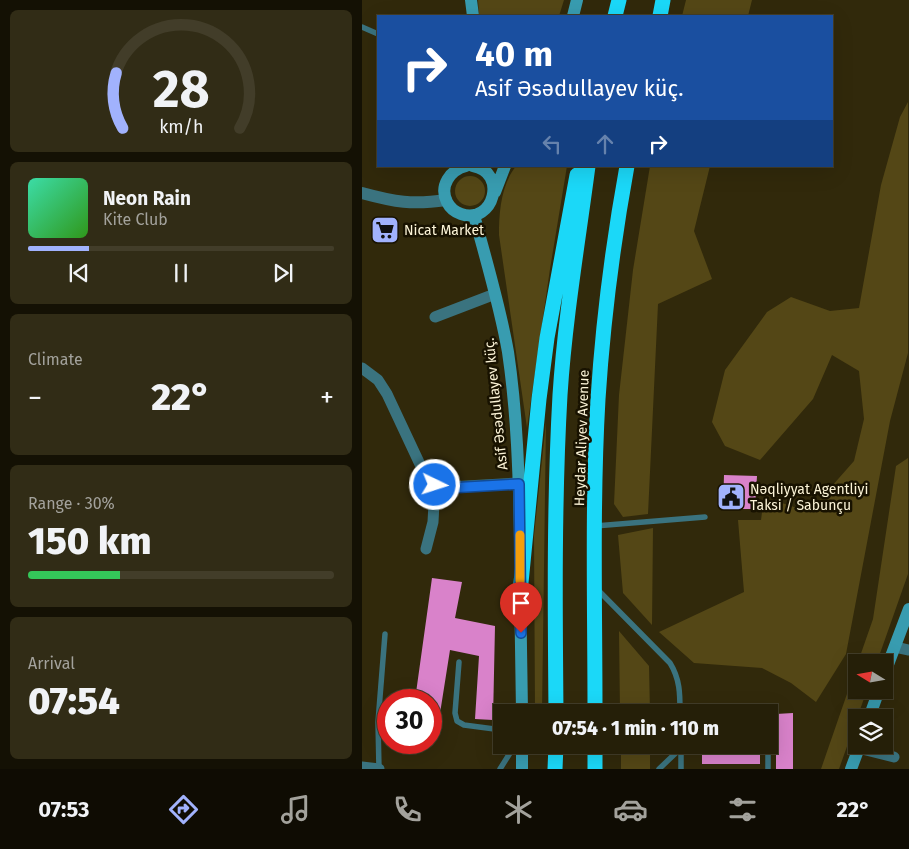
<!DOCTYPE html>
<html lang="en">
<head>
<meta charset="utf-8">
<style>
  :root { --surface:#251f08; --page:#312c16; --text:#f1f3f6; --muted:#a3a29c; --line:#423d29; --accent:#a1b2fd }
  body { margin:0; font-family:"Fira Sans",sans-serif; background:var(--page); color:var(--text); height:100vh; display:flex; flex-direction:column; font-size:19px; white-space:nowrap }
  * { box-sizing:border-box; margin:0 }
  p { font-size:16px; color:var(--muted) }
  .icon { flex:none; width:28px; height:28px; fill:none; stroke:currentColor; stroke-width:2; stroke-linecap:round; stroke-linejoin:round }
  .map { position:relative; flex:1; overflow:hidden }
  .drawer { display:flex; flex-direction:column; gap:10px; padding:10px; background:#141104; width:362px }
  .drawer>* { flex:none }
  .hud { position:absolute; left:15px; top:15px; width:456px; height:152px; border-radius:0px; box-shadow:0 5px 20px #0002,0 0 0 1px var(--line); background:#1a4fa0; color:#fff; overflow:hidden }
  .needle { width:32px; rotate:281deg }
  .controls { position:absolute; left:486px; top:654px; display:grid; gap:10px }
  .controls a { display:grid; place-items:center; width:45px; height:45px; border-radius:0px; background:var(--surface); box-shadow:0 5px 20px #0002,0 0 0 1px var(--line); font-size:25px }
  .speed { position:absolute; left:15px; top:689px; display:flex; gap:10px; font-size:25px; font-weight:700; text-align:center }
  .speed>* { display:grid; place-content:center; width:65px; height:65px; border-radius:50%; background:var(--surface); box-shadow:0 5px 20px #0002,0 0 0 1px var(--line); line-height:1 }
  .speed .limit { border:8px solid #d22; background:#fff; color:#111 }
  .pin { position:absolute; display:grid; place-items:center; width:42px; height:42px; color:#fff; margin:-51px -21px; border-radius:50% 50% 50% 0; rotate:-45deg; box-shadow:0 0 5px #0007 }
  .pin .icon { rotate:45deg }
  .me { position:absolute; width:55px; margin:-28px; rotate:94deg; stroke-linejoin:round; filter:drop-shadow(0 0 4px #0008) }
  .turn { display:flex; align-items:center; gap:18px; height:105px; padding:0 15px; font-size:22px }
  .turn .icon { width:65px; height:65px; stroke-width:2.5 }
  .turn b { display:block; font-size:35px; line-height:42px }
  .lanes { display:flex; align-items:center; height:48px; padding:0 15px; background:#0003; justify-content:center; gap:25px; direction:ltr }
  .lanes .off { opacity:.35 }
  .big { font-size:38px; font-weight:800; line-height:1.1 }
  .drawer .tile { flex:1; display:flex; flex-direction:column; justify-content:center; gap:8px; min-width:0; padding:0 18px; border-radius:8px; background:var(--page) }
  .drawer .dial { align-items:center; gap:0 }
  .dial svg { height:130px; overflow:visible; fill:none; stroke:var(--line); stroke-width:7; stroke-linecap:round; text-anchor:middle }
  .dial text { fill:var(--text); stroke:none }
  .song { display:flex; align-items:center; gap:15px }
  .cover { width:60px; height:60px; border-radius:8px; background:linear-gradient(135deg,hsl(160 70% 55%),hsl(110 70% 35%)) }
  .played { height:5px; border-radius:2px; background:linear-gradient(90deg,var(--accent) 20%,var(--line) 20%) }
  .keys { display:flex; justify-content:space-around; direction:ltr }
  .heat { display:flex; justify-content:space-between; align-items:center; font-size:28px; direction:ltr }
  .charge { height:8px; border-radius:4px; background:linear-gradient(90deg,#34c759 30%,var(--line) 0) }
  .trip { position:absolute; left:131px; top:704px; width:285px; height:50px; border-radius:0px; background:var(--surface); box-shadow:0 5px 20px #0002,0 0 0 1px var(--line); font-weight:800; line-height:50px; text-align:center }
  .dock { display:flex; height:80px; justify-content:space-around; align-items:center; background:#0f0c03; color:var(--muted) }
  .dock .icon { width:35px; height:35px }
  .dock .active { color:var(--accent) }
  .dock b { font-size:22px; color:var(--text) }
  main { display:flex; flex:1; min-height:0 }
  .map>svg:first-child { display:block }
  .green { fill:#544716 }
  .building { fill:#d982ca }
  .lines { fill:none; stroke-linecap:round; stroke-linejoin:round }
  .service { stroke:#3a737f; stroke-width:5.5 }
  .minor { stroke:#3a737f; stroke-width:11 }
  .tertiary { stroke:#3a737f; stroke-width:12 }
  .secondary { stroke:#389cb0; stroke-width:12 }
  .motorway { stroke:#1bd8f8; stroke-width:15 }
  .route-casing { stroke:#114b97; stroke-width:12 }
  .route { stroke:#1a73e8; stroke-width:9 }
  .slow { stroke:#f59e0b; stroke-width:9 }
  .labels { text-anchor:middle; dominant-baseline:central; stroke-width:5; stroke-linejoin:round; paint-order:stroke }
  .poi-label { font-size:14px; fill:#fcf4d7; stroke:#181200; text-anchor:start }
  .street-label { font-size:14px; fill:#fcf4d7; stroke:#181200 }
</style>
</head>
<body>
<main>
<section class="drawer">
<div class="tile dial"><svg viewBox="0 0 100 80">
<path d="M14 69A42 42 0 1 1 86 69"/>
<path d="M14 69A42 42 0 0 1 10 35" stroke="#a1b2fd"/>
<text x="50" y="56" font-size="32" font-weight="700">28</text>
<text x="50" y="72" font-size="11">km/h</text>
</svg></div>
<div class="tile">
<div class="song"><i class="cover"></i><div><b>Neon Rain</b><p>Kite Club</p></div></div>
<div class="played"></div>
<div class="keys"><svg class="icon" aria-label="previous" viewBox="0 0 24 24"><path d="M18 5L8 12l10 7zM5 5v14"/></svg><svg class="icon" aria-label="pause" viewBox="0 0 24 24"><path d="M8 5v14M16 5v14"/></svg><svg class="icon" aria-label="next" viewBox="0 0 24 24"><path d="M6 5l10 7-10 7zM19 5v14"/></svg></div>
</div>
<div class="tile"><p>Climate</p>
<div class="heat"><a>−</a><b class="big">22°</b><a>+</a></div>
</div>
<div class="tile"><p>Range · 30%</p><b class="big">150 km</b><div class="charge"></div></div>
<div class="tile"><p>Arrival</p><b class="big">07:54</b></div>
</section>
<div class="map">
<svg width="547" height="769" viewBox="0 0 547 769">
  <rect width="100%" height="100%" fill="#31290b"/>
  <path class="green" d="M116,0H202L197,16H117Z
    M324,0H390L386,16H320Z
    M546,102V353L528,421L484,654L454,702L429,683L400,668L332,663L297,632L382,592L376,520H399L402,497L447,512L492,461L502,419L497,371L470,355L451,399L398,460L363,446L350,422L363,370L405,312L429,297L468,311L497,308L519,185L538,117Z
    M154,166H205L188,269L165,428L137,235C137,212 139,185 154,166Z
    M288,166H348L332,231L350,279L296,304L286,514L261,517L252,504L257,395L271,270Z
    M93 191a15 15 0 1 1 30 0a15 15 0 1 1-30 0Z
    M184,422L180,712H173L172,536Z
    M546,458V574L515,662H496L511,619L534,466Z
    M291,528L290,625L261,593L256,535Z
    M257,631L287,666L288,712H258Z
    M495,665V690H505L477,769H459Z
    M259,745H288V769H259Z"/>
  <path class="building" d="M362,475L395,476L393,509H361Z
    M70,578L100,582L93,618L133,626L131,720L113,719L117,656L88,650L76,726L69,725V700H53Z
    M431,713V769H414V714Z
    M340,745H398V764H340Z"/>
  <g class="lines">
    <path class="service" d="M0,27L16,34
      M233,526L343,517
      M235,589L308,663C318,679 318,694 318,712
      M97,662L93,713L95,721L102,725L140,730
      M319,746V769
      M17,769L16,722L23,634
      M138,769L153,745
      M297,769L319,748
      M406,769V745"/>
    <path class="minor" d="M73,317L133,294
      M0,368L16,380L25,394L63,475L73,485L87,487L157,483
      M64,549L71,522L73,485
      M533,647L547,650
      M496,748L532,757
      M0,767L17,769"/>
    <path class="tertiary" d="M0,193C33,202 50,205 84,200"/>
    <path class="secondary" d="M109,0L111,16
      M211,16L215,0
      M104,166C88,170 77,186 85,202C88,208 93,212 99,214C132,225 146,172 111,166
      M133,192L143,166
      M112,215C124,260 138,306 146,352C155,413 157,476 158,538
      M158,583L160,712
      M522,675L547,609
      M507,718L517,690
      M160,745V769
      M489,769L498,745"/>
    <path class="motorway" d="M253,16L257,0
      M298,16L301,0
      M158,593L177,399L185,338L215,175
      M194,712C193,607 192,501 198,395C203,318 216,242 226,166
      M233,712C233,608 230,503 236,399C241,321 251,243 265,166
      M193,769L194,745
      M233,769V745"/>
  </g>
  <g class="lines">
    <defs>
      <path id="route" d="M73,485L87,488L157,484L159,633"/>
    </defs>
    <use href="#route" class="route-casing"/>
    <use href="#route" class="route"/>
    <path class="slow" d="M158,535V581"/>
  </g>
  <defs>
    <symbol id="supermarket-square" viewBox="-11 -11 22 22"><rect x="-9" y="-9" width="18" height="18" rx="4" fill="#a1b2fd" stroke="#181200"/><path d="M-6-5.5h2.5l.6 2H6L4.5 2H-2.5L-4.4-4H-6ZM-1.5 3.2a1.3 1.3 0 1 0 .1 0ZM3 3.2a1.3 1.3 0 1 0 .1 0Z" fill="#111"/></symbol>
    <symbol id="civic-square" viewBox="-11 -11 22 22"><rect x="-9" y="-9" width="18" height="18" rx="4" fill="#a1b2fd" stroke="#181200"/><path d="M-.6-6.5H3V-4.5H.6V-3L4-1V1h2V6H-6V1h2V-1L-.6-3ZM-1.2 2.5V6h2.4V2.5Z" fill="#111"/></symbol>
  </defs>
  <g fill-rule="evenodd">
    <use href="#supermarket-square" x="7" y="214" width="32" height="32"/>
    <use href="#civic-square" x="353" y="481" width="32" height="32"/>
  </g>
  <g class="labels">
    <g class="poi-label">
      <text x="42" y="230">Nicat Market</text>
      <text x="388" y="489">Nəqliyyat Agentliyi<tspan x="388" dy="16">Taksi / Sabunçu</tspan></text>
    </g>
    <g class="street-label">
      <text transform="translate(134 404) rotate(-96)">Asif Əsədullayev küç.</text>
      <text transform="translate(220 438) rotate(-88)">Heydar Aliyev Avenue</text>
    </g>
  </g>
</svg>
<div class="controls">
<a><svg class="needle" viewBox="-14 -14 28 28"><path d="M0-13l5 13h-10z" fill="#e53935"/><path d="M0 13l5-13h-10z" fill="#a3a29c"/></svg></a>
<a><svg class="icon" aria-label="layers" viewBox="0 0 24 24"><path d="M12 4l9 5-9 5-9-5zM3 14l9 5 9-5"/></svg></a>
</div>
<div class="speed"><div class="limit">30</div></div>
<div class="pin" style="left:159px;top:633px;background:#d93025"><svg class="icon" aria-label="arrive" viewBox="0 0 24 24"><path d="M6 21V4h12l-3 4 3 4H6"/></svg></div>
<svg class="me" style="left:73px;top:485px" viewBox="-20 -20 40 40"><circle r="17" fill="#1a73e8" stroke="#fff" stroke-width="3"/><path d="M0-11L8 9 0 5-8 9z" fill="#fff"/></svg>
<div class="trip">07:54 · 1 min · 110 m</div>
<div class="hud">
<div class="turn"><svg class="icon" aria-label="right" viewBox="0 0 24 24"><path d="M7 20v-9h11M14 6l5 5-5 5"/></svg><div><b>40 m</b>Asif Əsədullayev küç.</div></div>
<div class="lanes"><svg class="icon off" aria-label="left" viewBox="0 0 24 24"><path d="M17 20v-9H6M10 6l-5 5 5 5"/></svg><svg class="icon off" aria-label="ahead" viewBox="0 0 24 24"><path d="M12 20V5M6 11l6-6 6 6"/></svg><svg class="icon" aria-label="right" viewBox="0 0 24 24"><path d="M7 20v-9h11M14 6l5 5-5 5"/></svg></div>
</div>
</div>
</main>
<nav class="dock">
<b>07:53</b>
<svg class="icon active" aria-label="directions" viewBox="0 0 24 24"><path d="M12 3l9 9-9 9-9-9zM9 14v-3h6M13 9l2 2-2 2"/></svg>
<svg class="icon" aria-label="music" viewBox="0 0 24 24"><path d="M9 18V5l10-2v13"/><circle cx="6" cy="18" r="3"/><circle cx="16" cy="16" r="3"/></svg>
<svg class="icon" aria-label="phone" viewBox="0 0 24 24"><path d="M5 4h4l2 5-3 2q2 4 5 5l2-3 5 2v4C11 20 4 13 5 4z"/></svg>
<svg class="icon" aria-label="climate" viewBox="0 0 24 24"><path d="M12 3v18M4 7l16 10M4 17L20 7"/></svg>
<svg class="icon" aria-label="car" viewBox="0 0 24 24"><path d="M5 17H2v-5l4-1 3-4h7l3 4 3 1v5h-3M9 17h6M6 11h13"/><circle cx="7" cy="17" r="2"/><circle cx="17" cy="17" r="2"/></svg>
<svg class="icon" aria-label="filters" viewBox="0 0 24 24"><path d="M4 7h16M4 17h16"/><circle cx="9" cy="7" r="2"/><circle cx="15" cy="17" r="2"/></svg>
<b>22°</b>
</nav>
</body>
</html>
